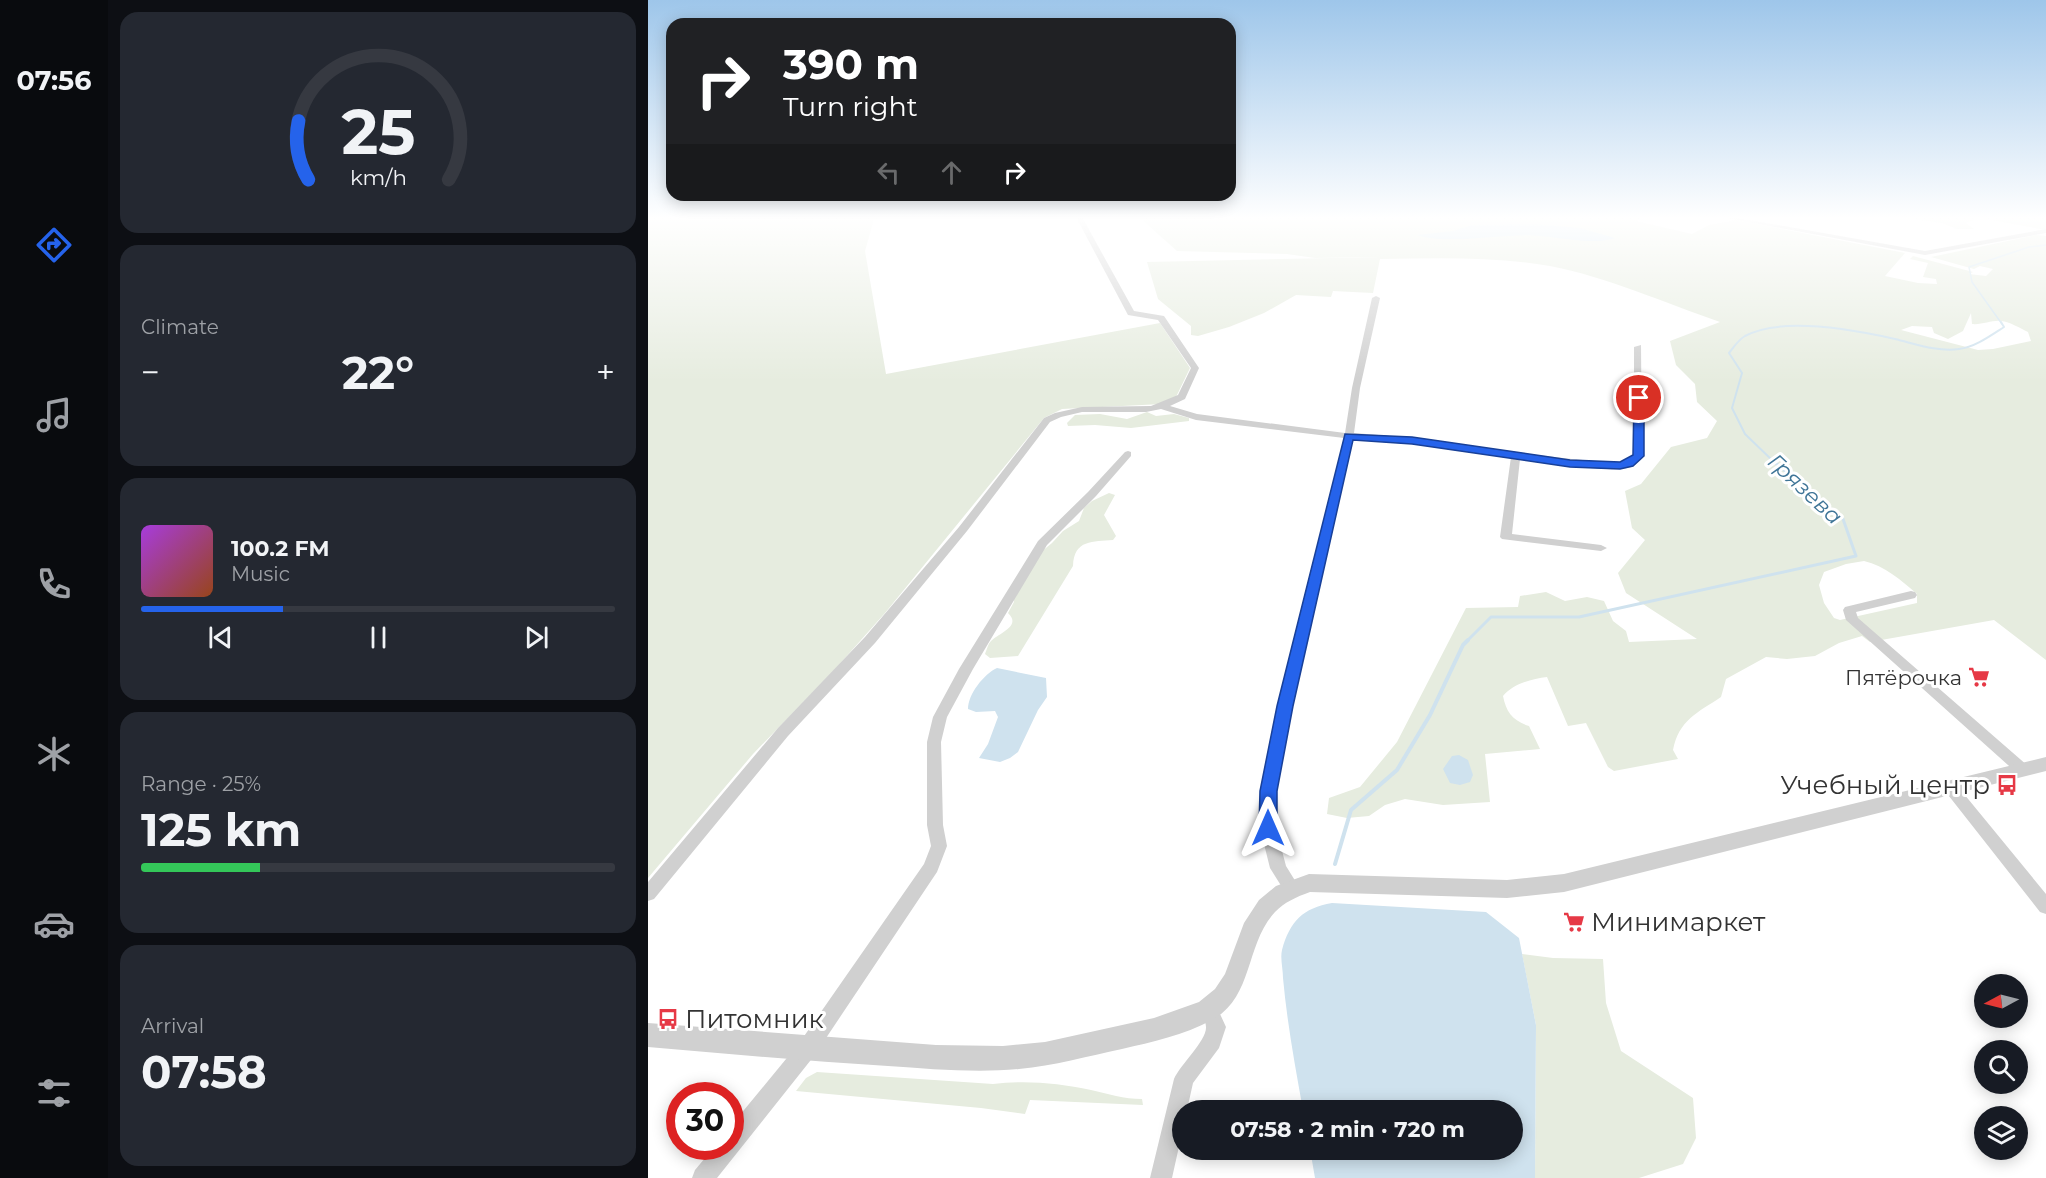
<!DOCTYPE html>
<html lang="en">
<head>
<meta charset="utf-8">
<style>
  :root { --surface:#171b24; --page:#242831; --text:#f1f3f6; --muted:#9ea1a6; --line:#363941; --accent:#2563eb }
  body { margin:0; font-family:Montserrat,sans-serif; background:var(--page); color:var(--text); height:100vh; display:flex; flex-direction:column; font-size:22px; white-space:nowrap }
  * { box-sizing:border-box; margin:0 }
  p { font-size:20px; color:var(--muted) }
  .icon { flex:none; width:33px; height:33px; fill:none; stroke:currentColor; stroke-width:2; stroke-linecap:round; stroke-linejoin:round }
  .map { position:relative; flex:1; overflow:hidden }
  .sheet { display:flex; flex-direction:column; gap:12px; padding:12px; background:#0d0f14; width:540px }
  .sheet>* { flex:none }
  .top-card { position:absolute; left:18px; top:18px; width:570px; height:183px; border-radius:18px; box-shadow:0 3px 15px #0003; background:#202124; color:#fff; overflow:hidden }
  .needle { width:39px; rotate:263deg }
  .fabs { position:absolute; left:1326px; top:974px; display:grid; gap:12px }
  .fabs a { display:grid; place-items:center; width:54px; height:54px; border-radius:50%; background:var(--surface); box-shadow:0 3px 15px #0003; font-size:30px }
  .speed { position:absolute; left:18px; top:1082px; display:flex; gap:12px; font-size:30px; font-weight:700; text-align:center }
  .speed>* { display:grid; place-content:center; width:78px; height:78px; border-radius:50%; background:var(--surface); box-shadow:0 3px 15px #0003; line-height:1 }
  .speed .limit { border:9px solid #d22; background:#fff; color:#111 }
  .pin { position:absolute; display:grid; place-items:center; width:51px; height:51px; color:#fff; margin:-26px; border:3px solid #fff; border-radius:50%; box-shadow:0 2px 6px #0007 }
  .me { position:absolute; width:66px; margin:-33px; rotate:0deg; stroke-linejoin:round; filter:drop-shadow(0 0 4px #0008) }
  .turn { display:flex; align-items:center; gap:21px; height:126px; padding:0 18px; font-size:27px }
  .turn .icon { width:78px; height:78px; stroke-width:2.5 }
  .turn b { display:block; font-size:42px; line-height:51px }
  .lanes { display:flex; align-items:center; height:57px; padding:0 18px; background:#0003; justify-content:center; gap:30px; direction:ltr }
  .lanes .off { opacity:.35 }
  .big { font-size:45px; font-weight:700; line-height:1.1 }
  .sheet .card { flex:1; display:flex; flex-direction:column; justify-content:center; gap:9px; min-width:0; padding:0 21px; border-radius:18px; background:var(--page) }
  .sheet .dial { align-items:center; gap:0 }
  .dial svg { height:156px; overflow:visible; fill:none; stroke:var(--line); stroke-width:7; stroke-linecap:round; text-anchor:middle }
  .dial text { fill:var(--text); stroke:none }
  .song { display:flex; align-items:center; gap:18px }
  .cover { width:72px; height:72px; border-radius:9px; background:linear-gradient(135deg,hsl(280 70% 55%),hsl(20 70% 35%)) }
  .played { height:6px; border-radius:3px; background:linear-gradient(90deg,var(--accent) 30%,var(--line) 30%) }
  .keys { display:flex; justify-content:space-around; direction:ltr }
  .heat { display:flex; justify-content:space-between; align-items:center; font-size:33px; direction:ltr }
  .charge { height:9px; border-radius:4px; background:linear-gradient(90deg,#34c759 25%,var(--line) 0) }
  .trip { position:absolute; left:524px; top:1100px; width:351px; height:60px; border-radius:30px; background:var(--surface); box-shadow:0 3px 15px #0003; font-weight:700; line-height:60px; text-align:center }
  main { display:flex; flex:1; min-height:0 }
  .tab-bar { display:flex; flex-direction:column; width:108px; justify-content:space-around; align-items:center; background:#090b0e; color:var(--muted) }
  .tab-bar .icon { width:42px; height:42px }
  .tab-bar .on { color:var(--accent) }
  .tab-bar b { font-size:27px; color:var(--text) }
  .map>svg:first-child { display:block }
  .green { fill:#e6ecdf; fill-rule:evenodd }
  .water { fill:#cfe2ee }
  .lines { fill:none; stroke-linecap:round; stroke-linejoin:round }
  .stream-far3 { stroke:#cfe2ee; stroke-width:1.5 }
  .stream-far2 { stroke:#cfe2ee; stroke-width:2 }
  .stream-far1 { stroke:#cfe2ee; stroke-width:3 }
  .stream { stroke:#cfe2ee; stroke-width:4 }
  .minor { fill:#d0d0d0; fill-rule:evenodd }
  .tertiary { fill:#d0d0d0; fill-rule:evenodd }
  .route { fill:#2563eb; stroke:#184099; stroke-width:1.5 }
  .labels { text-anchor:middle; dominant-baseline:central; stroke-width:6; stroke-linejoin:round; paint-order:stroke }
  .poi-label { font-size:21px; fill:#333; stroke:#fff; text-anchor:end }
  .water-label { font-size:22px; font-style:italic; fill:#3f7597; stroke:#fff }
  .near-poi-label { font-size:26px; fill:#333; stroke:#fff; text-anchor:start }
</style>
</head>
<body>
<main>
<nav class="tab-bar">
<b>07:56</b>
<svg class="icon on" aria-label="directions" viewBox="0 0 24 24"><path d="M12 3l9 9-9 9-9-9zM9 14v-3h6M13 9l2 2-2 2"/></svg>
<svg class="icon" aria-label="music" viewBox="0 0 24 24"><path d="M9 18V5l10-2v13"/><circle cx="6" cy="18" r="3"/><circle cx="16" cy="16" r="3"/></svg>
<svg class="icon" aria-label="phone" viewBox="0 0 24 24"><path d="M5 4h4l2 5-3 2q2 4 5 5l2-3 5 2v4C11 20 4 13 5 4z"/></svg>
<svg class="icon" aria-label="climate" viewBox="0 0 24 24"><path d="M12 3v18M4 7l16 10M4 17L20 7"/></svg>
<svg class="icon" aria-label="car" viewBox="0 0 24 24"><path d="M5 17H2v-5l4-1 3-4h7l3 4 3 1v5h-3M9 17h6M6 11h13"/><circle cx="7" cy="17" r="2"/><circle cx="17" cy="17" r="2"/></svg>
<svg class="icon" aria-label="filters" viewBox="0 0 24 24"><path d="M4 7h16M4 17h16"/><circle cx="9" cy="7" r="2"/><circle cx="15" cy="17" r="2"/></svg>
</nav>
<section class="sheet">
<div class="card dial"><svg viewBox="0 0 100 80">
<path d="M14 69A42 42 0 1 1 86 69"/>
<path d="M14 69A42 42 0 0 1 9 39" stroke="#2563eb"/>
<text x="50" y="56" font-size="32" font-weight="700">25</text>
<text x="50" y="72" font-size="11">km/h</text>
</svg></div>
<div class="card"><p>Climate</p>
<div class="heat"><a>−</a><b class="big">22°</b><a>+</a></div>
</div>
<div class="card">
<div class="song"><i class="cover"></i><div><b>100.2 FM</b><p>Music</p></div></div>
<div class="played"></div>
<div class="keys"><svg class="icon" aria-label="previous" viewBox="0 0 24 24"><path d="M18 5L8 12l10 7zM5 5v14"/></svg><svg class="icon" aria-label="pause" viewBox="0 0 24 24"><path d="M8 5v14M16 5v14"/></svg><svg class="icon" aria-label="next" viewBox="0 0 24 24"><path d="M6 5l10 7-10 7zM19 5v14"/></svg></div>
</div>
<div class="card"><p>Range · 25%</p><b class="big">125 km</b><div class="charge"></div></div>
<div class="card"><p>Arrival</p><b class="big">07:58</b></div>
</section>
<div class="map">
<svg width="1398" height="1178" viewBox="0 0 1398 1178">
  <rect width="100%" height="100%" fill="#fff"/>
  <path class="green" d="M0,217H241L226,219L217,251L238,374L512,323L542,368L528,397L514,404L414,409L396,418L237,613L188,668L105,754L0,878Z
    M491,217H996L988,221L1044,234L1061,225L1088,220L1257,253L1237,276L1270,283L1289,284L1288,279L1275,277L1280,263L1262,259L1265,256L1325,272L1321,274L1338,276L1345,269L1332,266L1326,269L1283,257L1388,235L1398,236V660L1346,620L1222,642L1214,636L1191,643L1167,656L1139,659L1118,657L1078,679L1073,697C1049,713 1031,720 1025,750L1030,759L966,771L960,767L938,723L920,726L899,677C883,679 865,684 855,696C858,712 865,721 881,726L892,749L837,754L842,802L795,805L757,799L737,805L721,816L699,818L679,814L681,798L712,787L749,742L818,608L870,607L872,596L898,592L917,601L939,597L956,601L965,621L978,631L981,642L1049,639L978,593L970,573L997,540L984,528L977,491L993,484L1023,447L1059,438L1069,421L1049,402L1047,384L1028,365L1022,341L1072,322C1017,303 959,277 902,266C846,256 789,258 732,259L725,293L685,291L683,297L648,295L616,313L581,327L550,336L543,335V326L510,299L499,262L732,257L667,258L639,254L529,251ZM1323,313L1324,324C1334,325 1344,320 1353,321C1362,322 1372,328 1380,332L1383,341L1345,349L1330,350L1253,330L1264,326L1284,327L1286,333L1300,339L1315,331ZM1216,561C1237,566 1253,580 1269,594V603L1192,620L1186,618L1176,603L1171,585L1176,572L1198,564Z
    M1249,217H1398V230L1332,218L1318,223L1326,229H1309L1294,223Z
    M499,412L508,416L526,414L541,418V421L483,428L447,425L420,426L419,423L427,415L452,414L479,419Z
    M461,493L467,495L456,515L468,536L465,540C445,542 426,539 425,566L370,656L342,658L337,654C339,649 340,644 343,641C351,633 374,626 360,613L366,602L365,597L393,552L404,543L415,531L431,521L436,508L444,501Z
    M874,954L905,958L955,959L958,1003L973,1051L1045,1098L1048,1138L1035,1164L991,1178H887L888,1025Z
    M169,1072L345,1084C378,1080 410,1083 443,1090C460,1094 476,1099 494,1099L495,1105L382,1100L377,1114L333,1108L148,1091L158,1078Z"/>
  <path class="water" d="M886,224L932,228L967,238C949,245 913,238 893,236C859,232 800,246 769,235L805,231L824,225Z
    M349,668L398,678L399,697L390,710L370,752L362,758L352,762L331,758L340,744L350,717L347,711L328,712L320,709C320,694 336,674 349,668Z
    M811,755L820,760L825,775L822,782L812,785L802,783L795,769L804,756Z
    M684,903L838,912L871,938L888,1025L887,1178H667L662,1149H864V1110H655C647,1066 639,1022 635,978C635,969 632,958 634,950C642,921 655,908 684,903Z"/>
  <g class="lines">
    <path class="stream-far3" d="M1354,324L1324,282L1321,267L1381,247L1398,245"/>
    <path class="stream-far2" d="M1126,462L1097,434L1084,408L1094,373L1081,353C1086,347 1090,340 1097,336C1134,316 1207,330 1247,339C1268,344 1289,352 1311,349C1327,347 1342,336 1356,327L1353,322"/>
    <path class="stream-far1" d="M818,642L843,617H931L1208,556L1195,519L1125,461"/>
    <path class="stream" d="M687,864L703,810L749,770L782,715L815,645L820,640"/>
    <path class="minor" d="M428,217H434L486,311L516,316L551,368L537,399L522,406L549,414L697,433L704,388L724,298L728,296L732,298L712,388L706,433C796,439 883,458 972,463L978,462L986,455V347L993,345L994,458C991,461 987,465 983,467C963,474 896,462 872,459L864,534L953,545L959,548L953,551L854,539L852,537L863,457L764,443L705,439L644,707L628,791V828L638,866L651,887L649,892L643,894L637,892L622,868L612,828V791L630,707L696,438L548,420L513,409L498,412H434L413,417L402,422L319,531L227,643L140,736L6,899L0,901V882L130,728L217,637L311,527L396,418L407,413L434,407L503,406L530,395L543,368L510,320L480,315Z
      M1073,217H1084L1277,251L1398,229V233L1277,255Z
      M480,451L483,452V456L448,496L399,545L325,669L299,717L293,742L295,825L299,846L289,872L166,1056L69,1178H44L47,1170L67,1146H82V1127L152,1042L276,864L283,846L279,825V742L285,717L311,669L390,541L440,492L477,452Z
      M1263,591L1267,592L1269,595L1267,598L1208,612L1210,618L1380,766L1382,770L1380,774L1375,776L1370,774L1198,620L1195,610L1197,607Z
      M1302,781L1307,783L1398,894V914L1392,912L1297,791L1294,787L1297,783Z
      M560,1000L567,1003L578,1027L571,1048L545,1083L539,1110H534V1133L524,1178H502L526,1079C532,1065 559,1040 558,1027C558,1021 553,1014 551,1009L553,1003Z"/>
    <path class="tertiary" d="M1398,757V771L916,892L859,898L662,892C648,897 637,902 627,912C597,944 606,997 564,1020C536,1035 504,1042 474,1049C440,1056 406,1066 371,1069C328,1073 283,1069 240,1066C160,1061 80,1054 0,1047V1023L288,1045L355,1046L397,1042L506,1018L551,1002L567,989L577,974L596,923L611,900L628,886L661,874L859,880L916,874Z"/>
  </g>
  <linearGradient id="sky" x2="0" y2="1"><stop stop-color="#9ec6ea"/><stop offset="0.57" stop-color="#fff"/><stop offset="1" stop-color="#fff" stop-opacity="0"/></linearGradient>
  <rect width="1398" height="382" fill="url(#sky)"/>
  <path class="route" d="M991,395L996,398V456L985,466L972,469L922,467L764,444L705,440L645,706L629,791V828L626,834L620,836L614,834L611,828L612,791L629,706L697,434L764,437L922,460L972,462L985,455L986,398Z"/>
  <defs>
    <symbol id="supermarket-bare" viewBox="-9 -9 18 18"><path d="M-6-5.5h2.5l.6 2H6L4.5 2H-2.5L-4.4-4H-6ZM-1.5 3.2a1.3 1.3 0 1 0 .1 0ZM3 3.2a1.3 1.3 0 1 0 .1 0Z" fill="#e63946" stroke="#fff" stroke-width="2.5" paint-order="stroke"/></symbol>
    <symbol id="bus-bare" viewBox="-9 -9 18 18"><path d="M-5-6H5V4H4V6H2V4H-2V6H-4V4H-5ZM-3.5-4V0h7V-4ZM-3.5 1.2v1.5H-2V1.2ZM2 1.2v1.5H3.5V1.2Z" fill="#e63946" stroke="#fff" stroke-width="2.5" paint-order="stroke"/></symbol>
  </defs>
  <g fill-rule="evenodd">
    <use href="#supermarket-bare" x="1316" y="662" width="30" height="30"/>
    <use href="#bus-bare" x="1344" y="770" width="30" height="30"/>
    <use href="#supermarket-bare" x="911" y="907" width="30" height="30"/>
    <use href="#bus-bare" x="5" y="1004" width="30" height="30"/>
  </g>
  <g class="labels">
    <g class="poi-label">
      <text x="1314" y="677">Пятёрочка</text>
    </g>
    <g class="water-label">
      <text transform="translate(1157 489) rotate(43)">Грязева</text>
    </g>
    <g class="near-poi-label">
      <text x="1342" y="785" text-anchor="end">Учебный центр</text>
      <text x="943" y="922">Минимаркет</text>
      <text x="37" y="1019">Питомник</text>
    </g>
  </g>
</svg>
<div class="fabs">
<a><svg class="needle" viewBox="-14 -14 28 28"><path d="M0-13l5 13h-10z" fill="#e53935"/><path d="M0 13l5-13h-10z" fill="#9ea1a6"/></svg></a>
<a><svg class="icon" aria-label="search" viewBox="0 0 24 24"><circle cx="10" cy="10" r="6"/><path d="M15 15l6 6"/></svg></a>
<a><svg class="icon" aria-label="layers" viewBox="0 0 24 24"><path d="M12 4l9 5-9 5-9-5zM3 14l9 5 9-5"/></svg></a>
</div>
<div class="speed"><div class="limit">30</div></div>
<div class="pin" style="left:991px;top:398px;background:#d93025"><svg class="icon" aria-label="arrive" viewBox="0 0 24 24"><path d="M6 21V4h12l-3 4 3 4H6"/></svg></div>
<svg class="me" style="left:620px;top:828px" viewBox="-20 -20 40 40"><path d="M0-17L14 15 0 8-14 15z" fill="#2563eb" stroke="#fff" stroke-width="4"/></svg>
<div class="trip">07:58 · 2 min · 720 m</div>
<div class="top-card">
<div class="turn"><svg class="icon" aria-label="right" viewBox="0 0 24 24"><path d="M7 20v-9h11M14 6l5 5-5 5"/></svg><div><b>390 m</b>Turn right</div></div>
<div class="lanes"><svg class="icon off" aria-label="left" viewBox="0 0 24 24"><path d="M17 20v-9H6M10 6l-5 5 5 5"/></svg><svg class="icon off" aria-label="ahead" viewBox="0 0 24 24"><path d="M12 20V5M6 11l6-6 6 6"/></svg><svg class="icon" aria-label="right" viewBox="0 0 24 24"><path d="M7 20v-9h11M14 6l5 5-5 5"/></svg></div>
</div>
</div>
</main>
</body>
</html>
